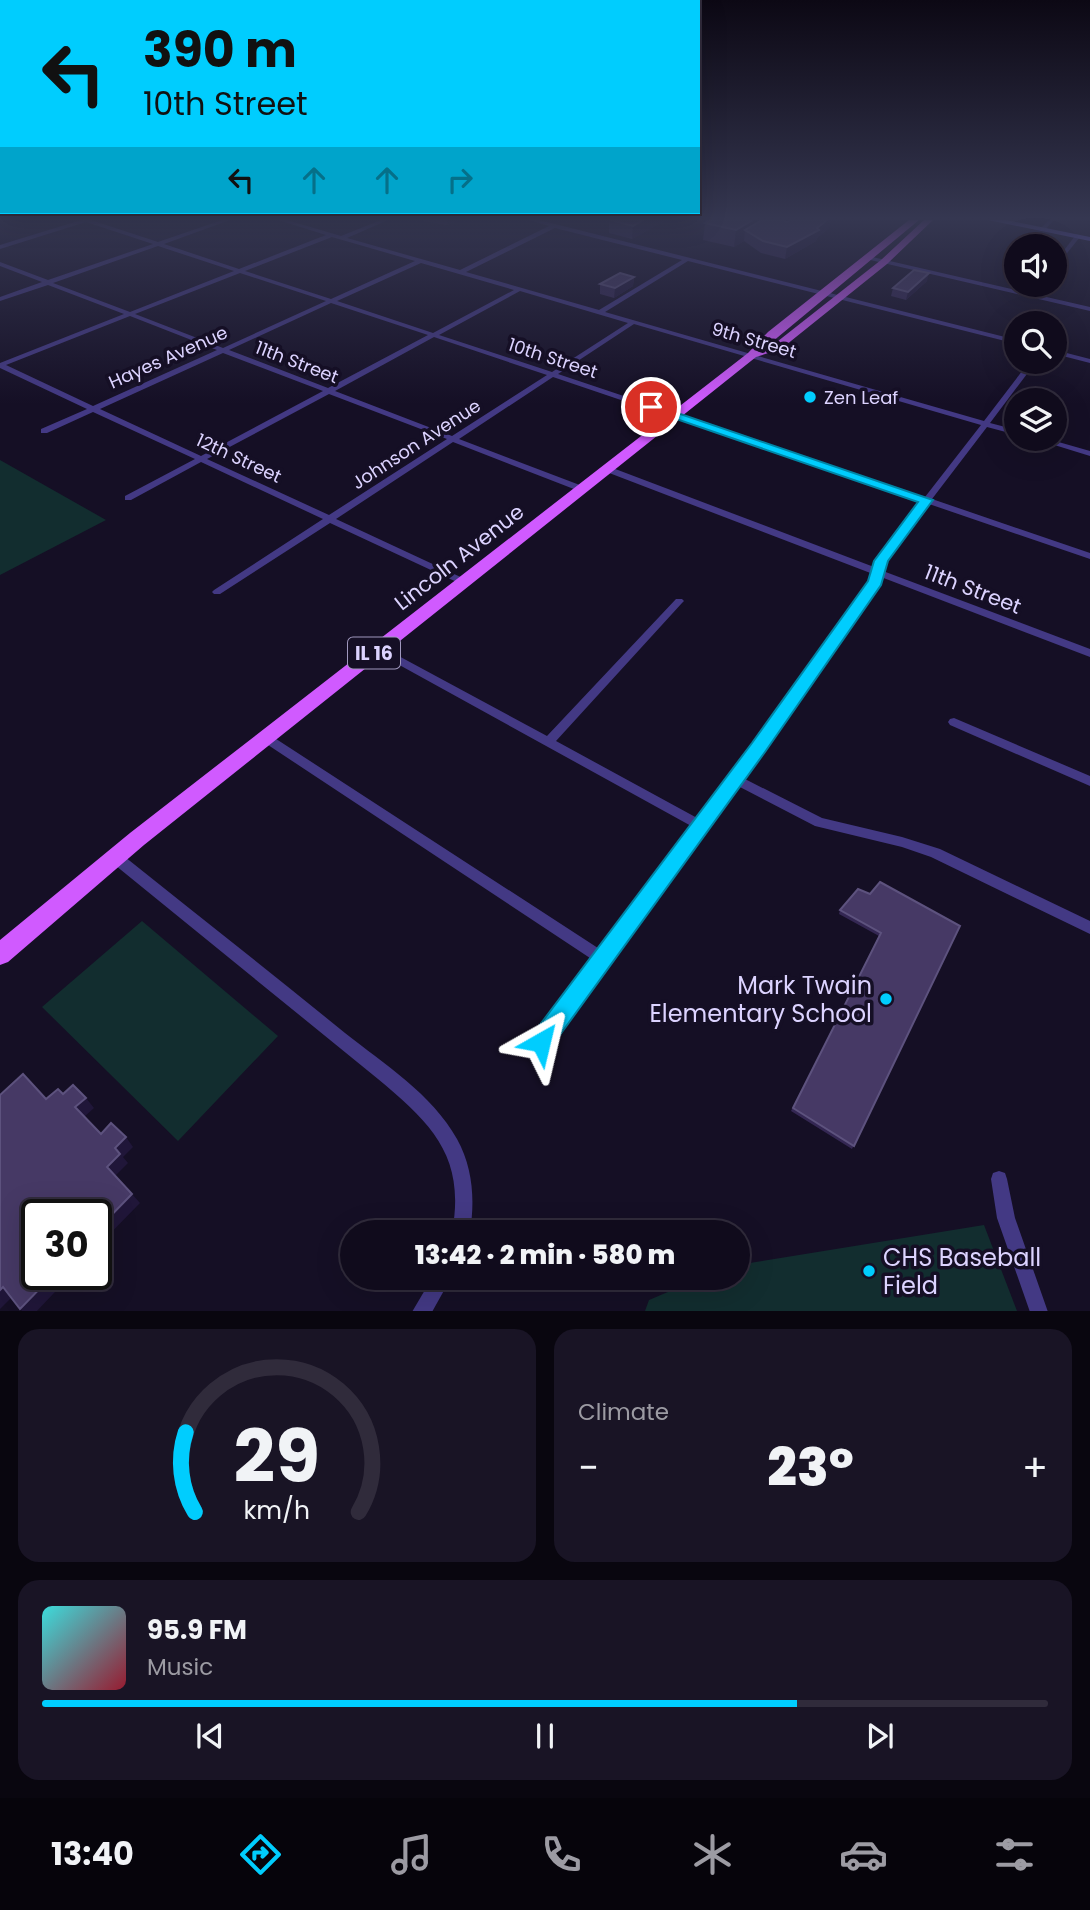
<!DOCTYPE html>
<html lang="en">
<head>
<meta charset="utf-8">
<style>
  :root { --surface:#100b1c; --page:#191425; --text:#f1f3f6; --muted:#9c9ba3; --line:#302b3b; --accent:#00cdfe }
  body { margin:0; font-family:Poppins,sans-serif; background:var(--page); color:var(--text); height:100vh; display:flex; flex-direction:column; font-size:26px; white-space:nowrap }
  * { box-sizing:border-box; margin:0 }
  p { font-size:23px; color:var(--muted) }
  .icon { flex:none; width:38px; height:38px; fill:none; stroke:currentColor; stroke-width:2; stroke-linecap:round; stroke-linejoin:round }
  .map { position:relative; height:1311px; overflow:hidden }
  .side { display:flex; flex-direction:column; gap:18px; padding:18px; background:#09060f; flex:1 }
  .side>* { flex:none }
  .top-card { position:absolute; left:0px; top:0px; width:700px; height:214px; box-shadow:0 7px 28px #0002,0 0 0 2px var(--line); background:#00cdfe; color:#111; overflow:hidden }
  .controls { position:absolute; left:1004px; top:234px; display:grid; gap:14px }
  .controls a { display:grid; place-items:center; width:63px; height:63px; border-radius:50%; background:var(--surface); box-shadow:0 7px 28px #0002,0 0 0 2px var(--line); font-size:35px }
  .speed { position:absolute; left:21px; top:1199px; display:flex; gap:14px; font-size:35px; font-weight:700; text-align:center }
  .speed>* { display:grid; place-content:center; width:91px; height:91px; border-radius:50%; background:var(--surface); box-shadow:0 7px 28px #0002,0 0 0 2px var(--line); line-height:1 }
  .speed .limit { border:4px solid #111; border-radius:10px; background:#fff; color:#111 }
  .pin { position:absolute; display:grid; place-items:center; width:60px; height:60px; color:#fff; margin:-30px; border:4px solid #fff; border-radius:50%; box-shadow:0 2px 7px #0007 }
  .me { position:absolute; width:77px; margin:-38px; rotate:37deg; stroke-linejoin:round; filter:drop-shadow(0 0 5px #0008) }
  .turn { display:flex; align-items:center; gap:24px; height:147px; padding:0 28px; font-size:32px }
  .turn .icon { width:91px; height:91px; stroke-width:2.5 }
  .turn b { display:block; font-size:49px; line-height:60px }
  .lanes { display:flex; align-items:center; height:66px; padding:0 28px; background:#0003; justify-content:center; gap:35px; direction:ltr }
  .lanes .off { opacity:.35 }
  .big { font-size:52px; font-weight:800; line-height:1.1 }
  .side .card { flex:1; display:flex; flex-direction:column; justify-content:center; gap:10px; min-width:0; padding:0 24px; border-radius:21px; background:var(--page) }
  .side .dial { align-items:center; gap:0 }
  .dial svg { height:182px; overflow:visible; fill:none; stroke:var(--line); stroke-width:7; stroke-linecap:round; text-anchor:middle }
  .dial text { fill:var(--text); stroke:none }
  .song { display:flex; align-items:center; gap:21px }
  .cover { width:84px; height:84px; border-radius:10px; background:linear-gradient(135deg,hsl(180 70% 55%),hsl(350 70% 35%)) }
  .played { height:7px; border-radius:4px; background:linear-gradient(90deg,var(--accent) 75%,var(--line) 75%) }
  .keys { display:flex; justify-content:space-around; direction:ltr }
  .heat { display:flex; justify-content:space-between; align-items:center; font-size:38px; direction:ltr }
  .side .tiles { flex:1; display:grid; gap:18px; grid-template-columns:1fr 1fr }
  .card:last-child { grid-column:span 2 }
  .trip { position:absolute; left:340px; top:1220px; width:410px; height:70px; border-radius:35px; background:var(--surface); box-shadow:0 7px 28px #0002,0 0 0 2px var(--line); font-weight:800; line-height:70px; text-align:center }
  .dock { display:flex; height:112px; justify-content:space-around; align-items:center; background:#06040b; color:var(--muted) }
  .dock .icon { width:49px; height:49px }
  .dock .current { color:var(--accent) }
  .dock b { font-size:32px; color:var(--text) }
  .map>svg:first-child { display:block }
  .green { fill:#122d2f }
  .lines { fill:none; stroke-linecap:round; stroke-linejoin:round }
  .street { fill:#433984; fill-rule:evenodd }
  .secondary { fill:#7b6aff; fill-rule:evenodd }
  .primary { fill:#d05aff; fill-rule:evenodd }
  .wall { fill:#342753 }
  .shaded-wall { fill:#201639 }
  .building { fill:#463965; stroke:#5d527e; stroke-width:2 }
  .route { fill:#00cdfe; stroke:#0085a5; stroke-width:2 }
  .poi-dot { fill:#00cdfe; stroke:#150f25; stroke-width:2.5 }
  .labels { text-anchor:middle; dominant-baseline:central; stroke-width:7; stroke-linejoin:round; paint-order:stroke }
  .far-street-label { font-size:18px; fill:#dcd3ff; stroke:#150f25 }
  .far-poi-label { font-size:18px; fill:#dcd3ff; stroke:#150f25; text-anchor:start }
  .shield { fill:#150f25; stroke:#a098be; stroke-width:2 }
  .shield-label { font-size:19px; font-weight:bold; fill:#dcd3ff }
  .street-label { font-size:21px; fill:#dcd3ff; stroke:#150f25 }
  .near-poi-label { font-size:24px; fill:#dcd3ff; stroke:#150f25; text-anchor:end }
</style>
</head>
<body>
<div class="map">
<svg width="1090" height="1312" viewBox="0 0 1090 1312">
  <rect width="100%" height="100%" fill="#150f25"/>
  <path class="green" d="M0,460L106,520L0,575Z
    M142,921L278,1036L178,1141L42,1007Z
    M984,1225L1017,1311H645L649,1300L701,1278H737V1265Z"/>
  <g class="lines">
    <path class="street" d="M81,220H91L158,242L222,220H230L164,244L239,269L326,235L278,220H287L341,236L381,220H388L347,238L460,270L549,226L529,220H539L1017,340V344L688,261L605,312L984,421L1029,362H1036L990,423L1017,430V435L987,427L932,499L1090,553V559L929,504L886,561L883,571L1090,649V657L881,577L878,584L743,778L822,818L902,837L940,849L1090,921V934L931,857L902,847L815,826L738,786L546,1047L541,1049L536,1047L533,1042L536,1037L593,960L262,741L260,738L262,735H270L601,950L693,827L374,651L373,649L374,647H382L547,736L676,599H682L684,601L682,603L556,741L699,819L870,582L873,574L604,471V467H610L874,567L878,559L922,502L553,377L459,439L585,487V491H579L453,442L336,519L467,580L469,582L467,584H461L330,523L220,594H214L212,592L214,590L323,519L201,462L131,500H125V496L195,459L93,412L47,433H41V429L87,409L0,368V363L124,314L48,285L0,301V297L42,282L0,266V262L48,280L153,244L86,222L0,249V245ZM555,228L682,260L599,310L466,272ZM332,237L415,261L331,299L245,271ZM158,246L234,271L130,312L53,283ZM421,263L514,290L433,333L337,301ZM240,273L326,301L223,348L135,314ZM520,291L628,323L552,372L439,335ZM331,303L428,335L328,388L229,350ZM130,316L217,350L93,406L6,365ZM634,324L981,425L925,497L558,374ZM434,337L547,375L452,436L335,391ZM223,353L323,391L201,456L100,409ZM329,394L447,439L329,515L207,459Z
      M1049,220H1054L1044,231H1040V229Z
      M1075,236L1080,237L1055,268V262Z
      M868,256L1090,307V311L866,259L865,258Z
      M1055,350L1090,359V363L1055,354Z
      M1035,439H1048L1090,451V456Z
      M954,718L1090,776V786L950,725L948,722L950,719Z
      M115,852L120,853C195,913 270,972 345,1033C384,1064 432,1094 457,1139C473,1168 475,1200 470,1232H452C466,1157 432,1124 378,1079L110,861L109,857L110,853Z
      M999,1171L1005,1173L1007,1179L1015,1218L1048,1312H1030L997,1218L991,1179L993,1173Z
      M432,1278H451L432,1312H412Z"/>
    <path class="secondary" d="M988,220H1006L1090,237V241Z"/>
    <path class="primary" d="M909,220H919L766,347L773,345L881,260L924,220H933L887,264L781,349L756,357L144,845L8,962L0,965V940L130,833L748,353L768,332Z"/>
  </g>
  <path class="wall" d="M418,220H459L447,225Z
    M609,220H666L632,239L609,233Z
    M790,220H831L829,228L817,238L816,241L785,259L761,253L744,241L734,247L703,240L705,223L751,221L750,227L787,222Z
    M634,277L633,286L614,298L600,294V284Z
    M927,281L906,300L891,296L893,288Z
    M870,894L960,926L852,1149L791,1111L879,936L839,914L840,910Z"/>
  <path class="shaded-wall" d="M447,220H459L447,225Z
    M643,220H666L632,239L633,226Z
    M827,220H831L829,228L817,238L816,241L785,259L787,247Z
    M751,221L750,233L745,230L744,241L734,247L736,230Z
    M929,273L927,281L906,300L908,292Z
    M634,277L633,286L614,298L615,288Z
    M86,1098L94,1108L84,1117L75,1107Z
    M126,1137L133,1147L123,1157L128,1163L115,1176L107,1167L115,1148Z
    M132,1194L140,1203L96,1248V1231Z
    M54,1274H72L36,1312H23L20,1309Z
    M3,1287L14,1295L0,1309V1290Z"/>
  <path class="building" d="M611,220H643L633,226Z
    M709,220H748L751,221L736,230L705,223Z
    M762,220H782L787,222L790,220H827L817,228L819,230L787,247L763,241L745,230Z
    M914,270L929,273L908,292L893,288Z
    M620,273L634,277L615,288L600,284Z
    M880,882L960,926L854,1146L793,1108L881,933L840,910L858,889L870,894Z
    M23,1074L46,1099L58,1089L63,1094L73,1085L86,1098L75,1107L101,1134L111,1123L126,1137L115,1148L120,1154L107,1167L132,1194L96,1231V1214H37V1274H54L20,1309L3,1287L0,1290V1095Z"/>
  <linearGradient id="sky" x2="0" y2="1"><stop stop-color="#0c0814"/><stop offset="0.54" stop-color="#353751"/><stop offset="1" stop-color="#353751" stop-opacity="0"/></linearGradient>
  <rect width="1090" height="404" fill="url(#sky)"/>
  <path class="route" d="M651,404L933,500L888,561L881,585L765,752L549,1050L541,1053L533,1050L530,1042L533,1034L752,743L868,581L874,561L918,502L647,409L645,407Z"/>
  <g class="poi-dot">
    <circle cx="810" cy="397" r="7"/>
    <circle cx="886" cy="999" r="7"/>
    <circle cx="869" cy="1271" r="7"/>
  </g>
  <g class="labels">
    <g class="far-street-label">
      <text transform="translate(754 340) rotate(16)">9th Street</text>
      <text transform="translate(168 357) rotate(-24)">Hayes Avenue</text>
      <text transform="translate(553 358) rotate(18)">10th Street</text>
      <text transform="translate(297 362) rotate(21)">11th Street</text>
      <text transform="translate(416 444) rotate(-33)">Johnson Avenue</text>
      <text transform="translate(239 458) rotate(25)">12th Street</text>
    </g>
    <g class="far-poi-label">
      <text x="824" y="397">Zen Leaf</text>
    </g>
    <rect class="shield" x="348" y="637.5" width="52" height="31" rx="5"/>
    <g class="shield-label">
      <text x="374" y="653">IL 16</text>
    </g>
    <g class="street-label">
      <text transform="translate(459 557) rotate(-38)">Lincoln Avenue</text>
      <text transform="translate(973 589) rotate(21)">11th Street</text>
    </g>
    <g class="near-poi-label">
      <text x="872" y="985">Mark Twain<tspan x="872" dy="28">Elementary School</tspan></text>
      <text x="883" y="1257" text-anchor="start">CHS Baseball<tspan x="883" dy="28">Field</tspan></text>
    </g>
  </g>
</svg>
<div class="controls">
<a><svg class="icon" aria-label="sound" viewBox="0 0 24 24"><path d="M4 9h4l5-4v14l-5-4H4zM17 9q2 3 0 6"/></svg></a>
<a><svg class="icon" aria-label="search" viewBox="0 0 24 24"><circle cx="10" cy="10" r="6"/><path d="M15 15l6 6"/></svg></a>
<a><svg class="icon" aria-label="layers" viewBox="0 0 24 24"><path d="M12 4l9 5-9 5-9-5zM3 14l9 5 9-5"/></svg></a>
</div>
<div class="speed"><div class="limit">30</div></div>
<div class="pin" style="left:651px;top:407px;background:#d93025"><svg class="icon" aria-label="arrive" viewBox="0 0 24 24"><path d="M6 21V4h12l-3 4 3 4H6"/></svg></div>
<svg class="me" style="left:541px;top:1042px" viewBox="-20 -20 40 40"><path d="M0-17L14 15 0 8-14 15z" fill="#00cdfe" stroke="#fff" stroke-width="4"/></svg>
<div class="trip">13:42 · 2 min · 580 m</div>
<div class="top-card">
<div class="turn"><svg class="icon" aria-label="left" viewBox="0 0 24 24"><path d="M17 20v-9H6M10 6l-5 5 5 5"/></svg><div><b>390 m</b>10th Street</div></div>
<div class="lanes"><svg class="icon" aria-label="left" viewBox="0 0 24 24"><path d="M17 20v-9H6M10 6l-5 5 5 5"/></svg><svg class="icon off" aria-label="ahead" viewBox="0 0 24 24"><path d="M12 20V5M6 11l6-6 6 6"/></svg><svg class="icon off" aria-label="ahead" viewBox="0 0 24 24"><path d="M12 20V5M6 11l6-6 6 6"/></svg><svg class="icon off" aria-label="right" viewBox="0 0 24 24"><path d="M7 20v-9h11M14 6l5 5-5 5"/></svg></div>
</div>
</div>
<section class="side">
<div class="tiles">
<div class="card dial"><svg viewBox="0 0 100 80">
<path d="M14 69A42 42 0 1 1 86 69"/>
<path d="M14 69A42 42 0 0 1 10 34" stroke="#00cdfe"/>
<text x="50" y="56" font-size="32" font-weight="700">29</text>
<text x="50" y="72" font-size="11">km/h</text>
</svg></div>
<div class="card"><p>Climate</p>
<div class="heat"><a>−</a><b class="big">23°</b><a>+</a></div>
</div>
<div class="card">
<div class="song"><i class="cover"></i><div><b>95.9 FM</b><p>Music</p></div></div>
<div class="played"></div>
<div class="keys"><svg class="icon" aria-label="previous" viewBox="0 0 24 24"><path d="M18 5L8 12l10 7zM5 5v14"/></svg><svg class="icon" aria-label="pause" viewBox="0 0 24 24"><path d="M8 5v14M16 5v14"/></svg><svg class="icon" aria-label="next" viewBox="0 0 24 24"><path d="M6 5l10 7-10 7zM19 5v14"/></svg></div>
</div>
</div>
</section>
<nav class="dock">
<b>13:40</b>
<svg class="icon current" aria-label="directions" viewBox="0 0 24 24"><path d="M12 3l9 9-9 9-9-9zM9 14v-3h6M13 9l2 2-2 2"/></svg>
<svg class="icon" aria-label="music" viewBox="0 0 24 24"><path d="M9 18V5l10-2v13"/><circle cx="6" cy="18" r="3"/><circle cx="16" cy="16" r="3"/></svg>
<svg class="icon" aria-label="phone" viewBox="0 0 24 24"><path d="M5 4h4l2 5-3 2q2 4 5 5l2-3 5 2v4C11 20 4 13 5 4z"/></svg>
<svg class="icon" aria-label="climate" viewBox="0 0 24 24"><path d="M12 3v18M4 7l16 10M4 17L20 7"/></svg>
<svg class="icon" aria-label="car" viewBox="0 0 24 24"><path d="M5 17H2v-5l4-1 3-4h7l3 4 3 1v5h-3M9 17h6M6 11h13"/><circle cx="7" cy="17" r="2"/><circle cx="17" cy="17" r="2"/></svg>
<svg class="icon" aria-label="filters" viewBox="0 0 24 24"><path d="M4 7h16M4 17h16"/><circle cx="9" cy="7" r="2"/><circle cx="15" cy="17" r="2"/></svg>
</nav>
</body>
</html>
